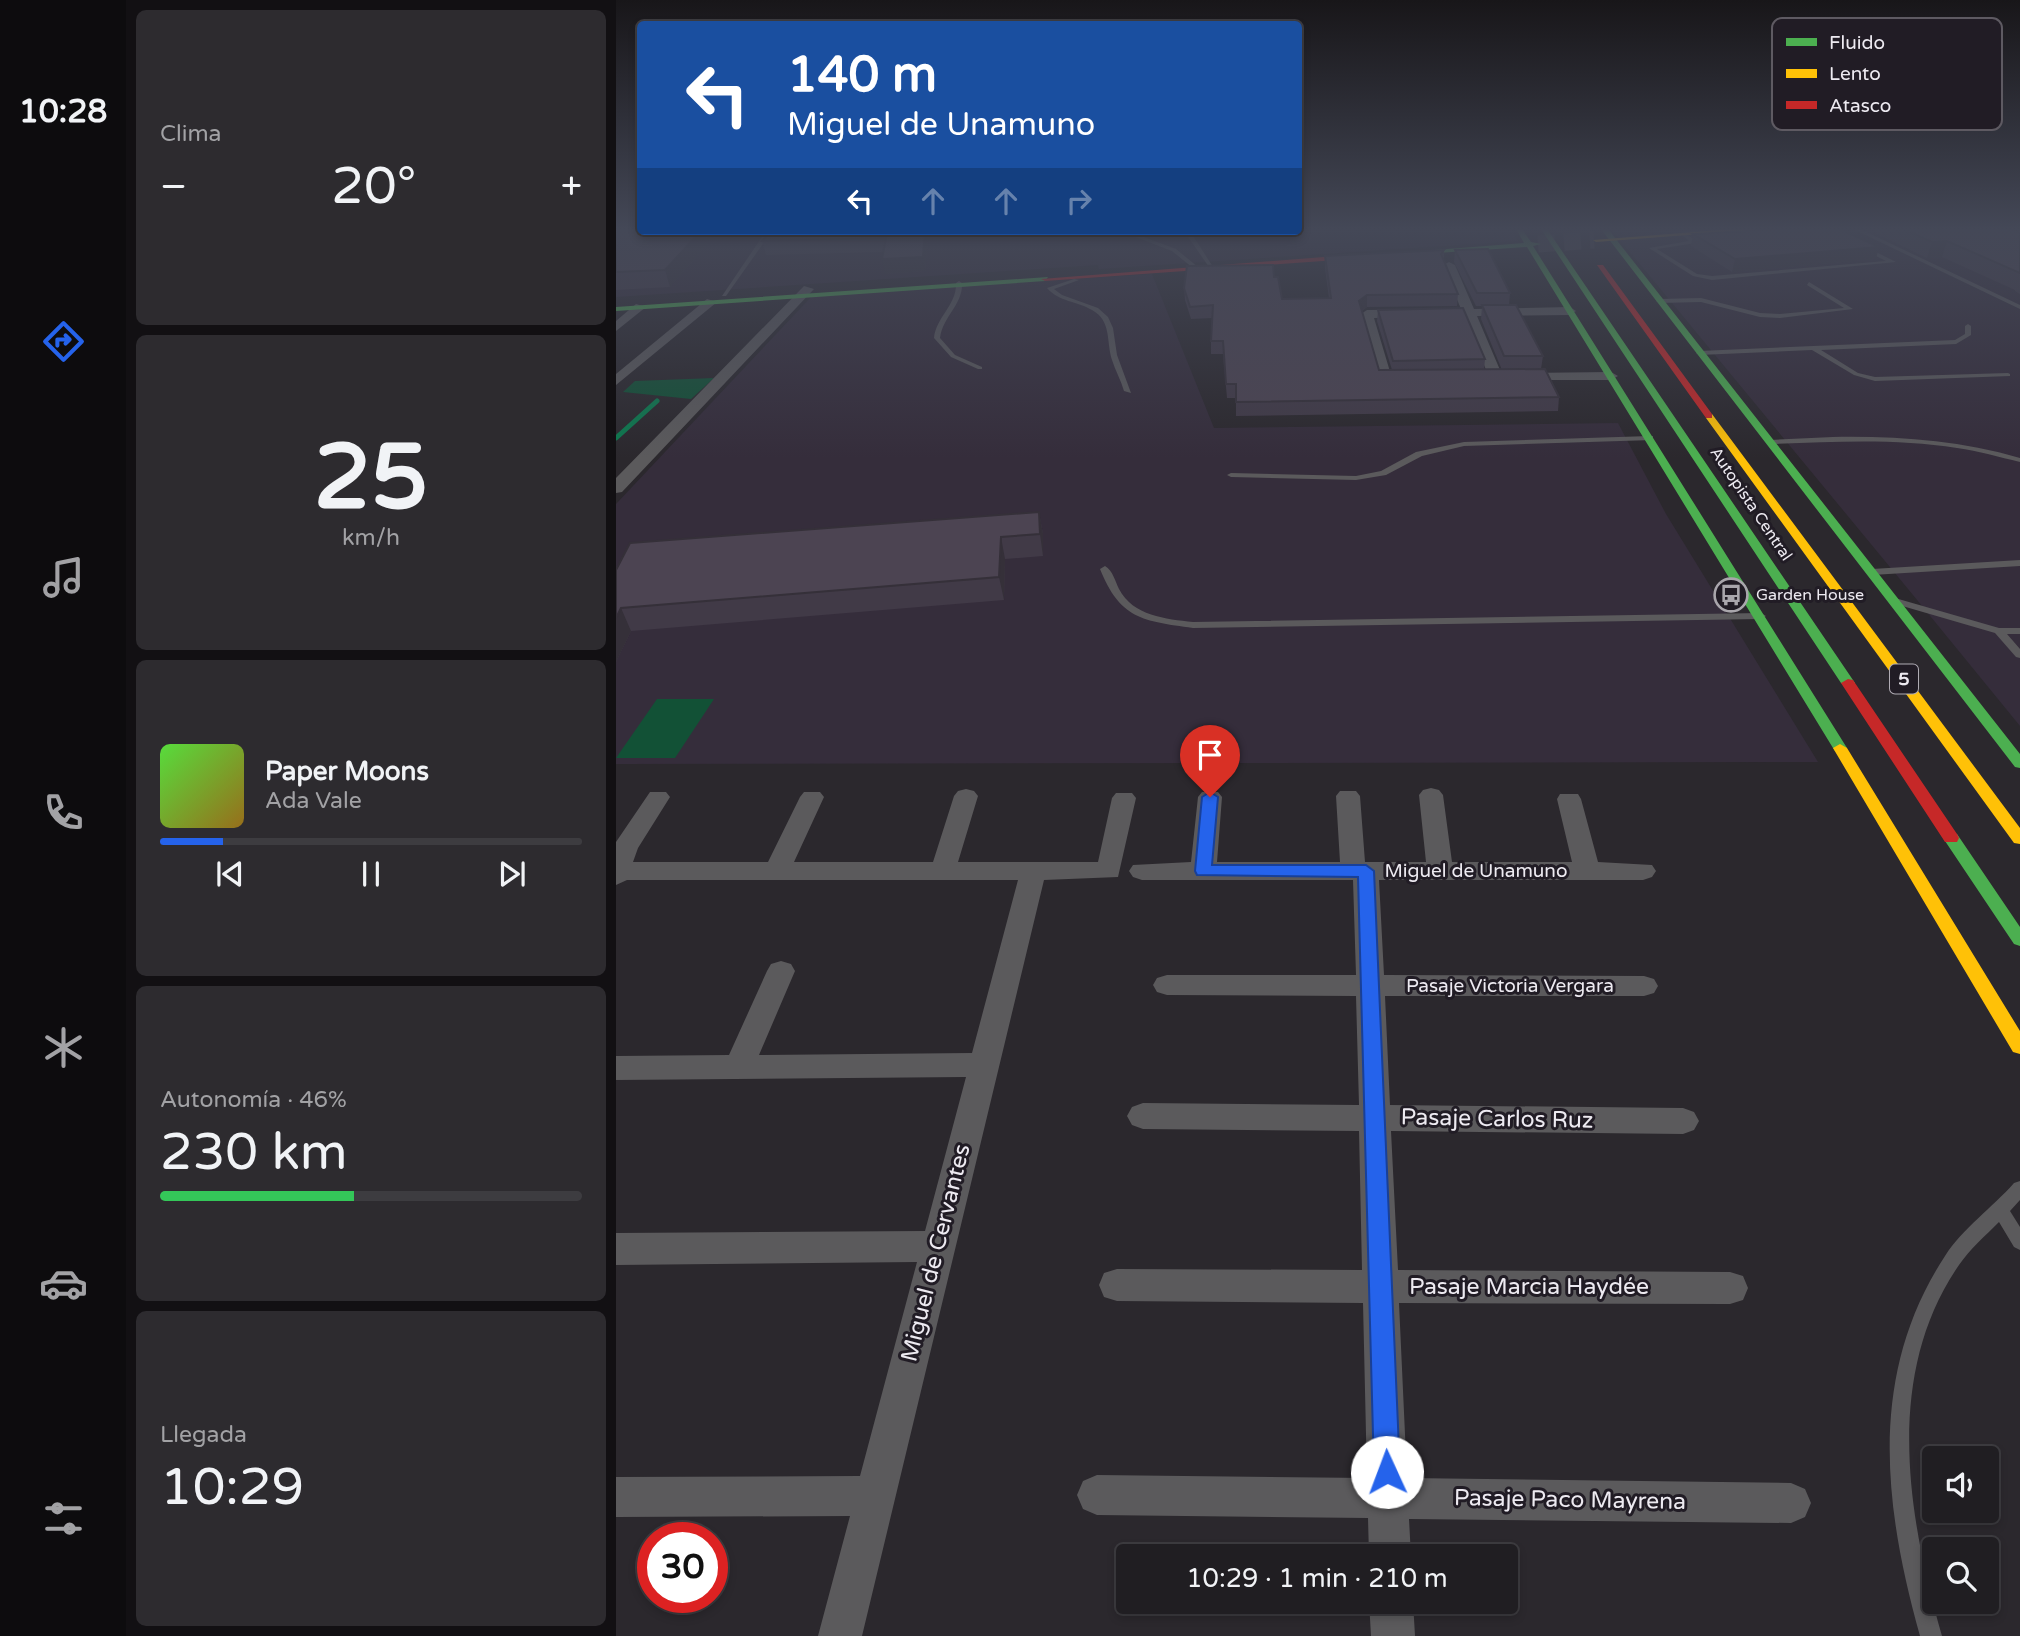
<!DOCTYPE html>
<html lang="es">
<head>
<meta charset="utf-8">
<style>
  :root { --surface:#201e22; --page:#2d2b2f; --text:#f1f3f6; --muted:#a2a2a5; --line:#3d3c40; --accent:#2563eb }
  body { margin:0; font-family:"Varela Round",sans-serif; background:var(--page); color:var(--text); height:100vh; display:flex; flex-direction:column; font-size:26px; white-space:nowrap }
  * { box-sizing:border-box; margin:0 }
  p { font-size:23px; color:var(--muted) }
  .icon { flex:none; width:38px; height:38px; fill:none; stroke:currentColor; stroke-width:2; stroke-linecap:round; stroke-linejoin:round }
  .map { position:relative; flex:1; overflow:hidden }
  .panel { display:flex; flex-direction:column; gap:10px; padding:10px; background:#121013; width:490px }
  .panel>* { flex:none }
  .banner { position:absolute; left:21px; top:21px; width:665px; height:214px; border-radius:7px; box-shadow:0 4px 10px #0003,0 0 0 2px var(--line); background:#1a4fa0; color:#fff; overflow:hidden }
  .controls { position:absolute; left:1306px; top:1446px; display:grid; gap:14px }
  .controls a { display:grid; place-items:center; width:77px; height:77px; border-radius:7px; background:var(--surface); box-shadow:0 4px 10px #0003,0 0 0 2px var(--line); font-size:35px }
  .speed { position:absolute; left:21px; top:1522px; display:flex; gap:14px; font-size:35px; font-weight:700; text-align:center }
  .speed>* { display:grid; place-content:center; width:91px; height:91px; border-radius:50%; background:var(--surface); box-shadow:0 4px 10px #0003,0 0 0 2px var(--line); line-height:1 }
  .speed .limit { border:10px solid #d22; background:#fff; color:#111 }
  .pin { position:absolute; display:grid; place-items:center; width:60px; height:60px; color:#fff; margin:-72px -30px; border-radius:50% 50% 50% 0; rotate:-45deg; box-shadow:0 0 7px #0007 }
  .pin .icon { rotate:45deg }
  .me { position:absolute; width:77px; margin:-38px; rotate:358deg; stroke-linejoin:round; filter:drop-shadow(0 0 5px #0008) }
  .turn { display:flex; align-items:center; gap:24px; height:147px; padding:0 35px; font-size:32px }
  .turn .icon { width:91px; height:91px; stroke-width:2.5 }
  .turn b { display:block; font-size:49px; line-height:60px }
  .lanes { display:flex; align-items:center; height:66px; padding:0 35px; background:#0003; justify-content:center; gap:35px; direction:ltr }
  .lanes .off { opacity:.35 }
  .big { font-size:52px; font-weight:600; line-height:1.1 }
  .panel .tile { flex:1; display:flex; flex-direction:column; justify-content:center; gap:10px; min-width:0; padding:0 24px; border-radius:10px; background:var(--page) }
  .panel .dial { align-items:center; gap:0 }
  .dial b { font-size:91px; line-height:1 }
  .song { display:flex; align-items:center; gap:21px }
  .cover { width:84px; height:84px; border-radius:10px; background:linear-gradient(135deg,hsl(110 70% 55%),hsl(40 70% 35%)) }
  .played { height:7px; border-radius:4px; background:linear-gradient(90deg,var(--accent) 15%,var(--line) 15%) }
  .keys { display:flex; justify-content:space-around; direction:ltr }
  .heat { display:flex; justify-content:space-between; align-items:center; font-size:38px; direction:ltr }
  .charge { height:10px; border-radius:5px; background:linear-gradient(90deg,#34c759 46%,var(--line) 0) }
  .trip { position:absolute; left:500px; top:1544px; width:402px; height:70px; border-radius:7px; background:var(--surface); box-shadow:0 4px 10px #0003,0 0 0 2px var(--line); font-weight:600; line-height:70px; text-align:center }
  main { display:flex; flex:1; min-height:0 }
  .tab-bar { display:flex; flex-direction:column; width:126px; justify-content:space-around; align-items:center; background:#0d0c0e; color:var(--muted) }
  .tab-bar .icon { width:49px; height:49px }
  .tab-bar .selected { color:var(--accent) }
  .tab-bar b { font-size:32px; color:var(--text) }
  .map>svg:first-child { display:block }
  .built { fill:#352d3b }
  .green { fill:#125136 }
  .lines { fill:none; stroke-linecap:round; stroke-linejoin:round }
  .stream { stroke:#0c794e; stroke-width:5 }
  .secondary-tunnel { stroke:#48454a; stroke-width:17; stroke-dasharray:17 9; stroke-linecap:butt }
  .lane { fill:#5b5a5c; fill-rule:evenodd }
  .street { fill:#5b5a5c; fill-rule:evenodd }
  .fast { fill:#4caf50; fill-rule:evenodd }
  .slow { fill:#ffc107; fill-rule:evenodd }
  .jam { fill:#c62828; fill-rule:evenodd }
  .wall { fill:#413a47 }
  .shaded-wall { fill:#353039 }
  .building { fill:#4c4452; stroke:#353039; stroke-width:2 }
  .route { fill:#2563eb; stroke:#184099; stroke-width:2 }
  .labels { text-anchor:middle; dominant-baseline:central; stroke-width:6; stroke-linejoin:round; paint-order:stroke }
  .far-street-label { font-size:16px; fill:#edeaf1; stroke:#211c25 }
  .far-poi-label { font-size:16px; fill:#edeaf1; stroke:#211c25; text-anchor:start }
  .shield { fill:#211c25; stroke:#b0acb4; stroke-width:2 }
  .shield-label { font-size:18px; font-weight:bold; fill:#edeaf1 }
  .street-label { font-size:19px; fill:#edeaf1; stroke:#211c25 }
  .near-street-label { font-size:23px; fill:#edeaf1; stroke:#211c25 }
  .key { fill:#211c25; stroke:#5e5a62; stroke-width:2 }
  .key-label { font-size:19px; fill:#edeaf1 }
</style>
</head>
<body>
<main>
<nav class="tab-bar">
<b>10:28</b>
<svg class="icon selected" aria-label="directions" viewBox="0 0 24 24"><path d="M12 3l9 9-9 9-9-9zM9 14v-3h6M13 9l2 2-2 2"/></svg>
<svg class="icon" aria-label="music" viewBox="0 0 24 24"><path d="M9 18V5l10-2v13"/><circle cx="6" cy="18" r="3"/><circle cx="16" cy="16" r="3"/></svg>
<svg class="icon" aria-label="phone" viewBox="0 0 24 24"><path d="M5 4h4l2 5-3 2q2 4 5 5l2-3 5 2v4C11 20 4 13 5 4z"/></svg>
<svg class="icon" aria-label="climate" viewBox="0 0 24 24"><path d="M12 3v18M4 7l16 10M4 17L20 7"/></svg>
<svg class="icon" aria-label="car" viewBox="0 0 24 24"><path d="M5 17H2v-5l4-1 3-4h7l3 4 3 1v5h-3M9 17h6M6 11h13"/><circle cx="7" cy="17" r="2"/><circle cx="17" cy="17" r="2"/></svg>
<svg class="icon" aria-label="filters" viewBox="0 0 24 24"><path d="M4 7h16M4 17h16"/><circle cx="9" cy="7" r="2"/><circle cx="15" cy="17" r="2"/></svg>
</nav>
<section class="panel">
<div class="tile"><p>Clima</p>
<div class="heat"><a>−</a><b class="big">20°</b><a>+</a></div>
</div>
<div class="tile dial"><b>25</b><p>km/h</p></div>
<div class="tile">
<div class="song"><i class="cover"></i><div><b>Paper Moons</b><p>Ada Vale</p></div></div>
<div class="played"></div>
<div class="keys"><svg class="icon" aria-label="previous" viewBox="0 0 24 24"><path d="M18 5L8 12l10 7zM5 5v14"/></svg><svg class="icon" aria-label="pause" viewBox="0 0 24 24"><path d="M8 5v14M16 5v14"/></svg><svg class="icon" aria-label="next" viewBox="0 0 24 24"><path d="M6 5l10 7-10 7zM19 5v14"/></svg></div>
</div>
<div class="tile"><p>Autonomía · 46%</p><b class="big">230 km</b><div class="charge"></div></div>
<div class="tile"><p>Llegada</p><b class="big">10:29</b></div>
</section>
<div class="map">
<svg width="1404" height="1636" viewBox="0 0 1404 1636">
  <rect width="100%" height="100%" fill="#2b282d"/>
  <path class="built" d="M0,229H894L902,241L483,269L482,265L0,297Z
    M995,229H1404V726L1297,595Z
    M536,274L598,428L1002,423L1050,514L1202,762L0,764V504L197,295Z"/>
  <path class="green" d="M98,378L75,399L7,392L19,381Z
    M41,699H98L59,758H0Z"/>
  <g class="lines">
    <path class="stream" d="M0,438L41,401"/>
    <path class="secondary-tunnel" d="M922,244L978,240"/>
    <path class="lane" d="M1237,229H1244L1404,305V309Z
      M150,231H156L110,296H106Z
      M504,231H512L560,249L582,267L577,268L556,251Z
      M568,231H574L597,267H593Z
      M1069,233L1080,241V243L1041,249L1081,274L1096,276L1270,261L1244,248L1246,245L1280,262L1096,280L1077,276L1033,248L1073,241L1066,235Z
      M458,279L463,280L438,289L446,295L482,308L492,317L497,328L501,355L515,393L508,391C505,380 499,370 496,360C490,341 496,321 476,310C461,301 443,302 431,288Z
      M343,281L346,283C347,305 327,316 324,338L339,355L366,367V369H362L335,357L318,338C320,317 341,305 340,283Z
      M1193,282L1237,309L1164,318L1144,317L1085,302L1043,303L1040,301L1043,299L1085,298L1144,313L1164,314L1228,308L1191,285Z
      M1352,324L1355,326V335L1340,344L1205,350L1242,373L1259,377L1392,373L1394,374V376L1259,381L1238,375L1196,350L1083,355L1080,353L1083,351L1339,340L1349,334V326Z
      M1034,436H1037V440L848,446L806,456L770,475L740,480L615,477L611,475L615,473L740,476L765,471L800,452L848,442Z
      M1217,437C1281,436 1342,440 1404,458V462C1383,457 1363,451 1341,448C1279,438 1216,442 1154,444L1150,442L1154,440Z
      M1404,560V566L1256,575L1251,572L1256,569Z
      M489,566C497,571 499,581 503,589C517,616 550,619 577,622L1145,613L1150,616L1145,619L577,628C527,621 504,619 484,569Z
      M1279,598L1383,628H1404V634H1391L1404,649V658L1400,657L1379,633L1276,603L1274,601Z
      M1404,1181V1200L1394,1211L1404,1227V1250L1398,1247L1383,1222C1369,1236 1354,1249 1343,1265C1267,1375 1292,1517 1326,1636H1304C1268,1507 1251,1375 1329,1256C1347,1228 1376,1208 1398,1183Z"/>
    <path class="street" d="M833,262L839,265L858,309L954,307L960,311L954,315L861,316L887,377L880,381L873,377L848,316L758,318L775,375H791L798,379L791,383L764,382L745,314L751,310L845,309L827,265Z
      M188,286L198,289L6,492L0,493V478Z
      M91,299L101,302L0,385V374Z
      M20,304L30,307L0,331V321Z
      M901,373L995,372L1002,376L995,380H896V374Z
      M815,788L823,790L827,795L836,862H956L941,799L944,794H962L965,799L982,862L1036,865L1040,871L1036,877L1027,880H763L768,975L1028,976L1038,979L1042,986L1038,993L1028,996H769L774,1105L1067,1108L1078,1112L1083,1121L1078,1130L1067,1134L775,1131L782,1270L1114,1272L1127,1276L1132,1288L1127,1300L1114,1304L783,1303L791,1478L1175,1483L1189,1489L1195,1503L1189,1517L1175,1523L793,1519L795,1556H753L752,1518L481,1515L467,1509L461,1495L467,1481L481,1475L751,1478L747,1303L501,1301L488,1297L483,1285L488,1273L501,1269L746,1270L743,1131L527,1129L516,1125L511,1116L516,1107L527,1103L743,1105L740,996L551,995L541,992L537,985L541,978L551,975H740L737,880H526L517,877L513,871L517,865L575,862L582,797L586,792H602L606,797L601,862H724L720,796L724,791H740L744,796L749,862H810L803,795L807,790Z
      M350,789L358,791L362,796L342,862H482L496,798L500,793H516L520,798L502,877L428,880L246,1636H202L234,1516L0,1517V1477L244,1476L301,1262L0,1265V1233L309,1231L350,1077L0,1080V1056L113,1055L151,971L155,964L165,961L175,964L179,971L143,1055L356,1053L402,880H11L0,885V842L34,792H50L54,797L22,848L17,862H152L184,797L188,792H204L208,797L178,862H317L338,796L342,791Z
      M753,1601H797L799,1636H755Z"/>
    <path class="fast" d="M900,229H906L915,242L925,244L917,246L1231,748L1229,751H1219L1217,748L911,247L746,258L742,256L908,243Z
      M925,229H931L1239,683L1237,686L1232,687L1225,683Z
      M985,229H992L1404,754V768L1399,767Z
      M432,277L429,281L0,311V307Z
      M1335,833L1341,834L1404,927V946L1398,944L1327,838Z"/>
    <path class="slow" d="M1116,229H1150L980,242L977,240Z
      M1090,414H1096L1404,828V844L1398,843L1090,418Z
      M1224,744L1231,748L1404,1031V1054L1397,1052L1217,748Z"/>
    <path class="jam" d="M746,254L749,258L429,281L425,279Z
      M981,265H987L1096,414V418H1090Z
      M1232,679L1237,680L1341,834L1343,838L1341,842H1329L1225,683Z"/>
  </g>
  <path class="wall" d="M0,229L103,231L54,287L0,290Z
    M1260,229H1395L1404,233V294L1399,291V290L1326,257L1311,258L1259,233Z
    M264,231H313L309,271L269,274L267,252L150,255L146,241Z
    M1077,234L1260,259L1116,272L1075,246Z
    M828,250V260L842,294L841,306L751,307L746,311L763,370H776L761,321L762,310L869,359L868,370H886L865,319L866,306H860L838,262L839,250L894,293L893,305L927,356L925,369L943,397L942,411L620,416V398H611L607,354H595V341L596,318L575,319L569,300L568,288L658,277L666,299L713,298L709,268V256Z
    M423,512L427,534V556L389,559L388,600L15,631L0,662V570Z"/>
  <path class="shaded-wall" d="M85,231H103L54,287L49,270Z
    M309,231H313L309,271L269,274L266,259Z
    M1331,241L1326,257L1311,258L1316,242Z
    M1263,247L1260,259L1116,272L1119,259Z
    M751,295V307L743,313V301Z
    M423,512L427,534V556L424,534Z
    M385,537L389,559L388,600L383,577Z
    M5,608L15,631L0,662V618Z"/>
  <path class="building" d="M0,229H24V231H85L49,270L0,272Z
    M1167,229H1224L1263,247L1119,259L1077,234Z
    M1287,229H1395L1404,233V273L1331,241L1316,242Z
    M155,231H260L262,232L266,231H309L307,257L266,259L270,238L146,241Z
    M872,249L894,293H861L839,250Z
    M828,250L825,254L842,294L751,295L743,301L763,370L929,369L943,397L620,402V384H610L607,341H595L597,305L574,307L568,288L571,266L657,265L658,277H662L666,299L715,298L709,256Z
    M866,305H900L927,356H888Z
    M847,308L869,359L777,361L762,310Z
    M423,512L424,534L385,537L383,577L5,608L0,618V570L14,543Z"/>
  <linearGradient id="sky" x2="0" y2="1"><stop stop-color="#181619"/><stop offset="0.5" stop-color="#444857"/><stop offset="1" stop-color="#444857" stop-opacity="0"/></linearGradient>
  <rect width="1404" height="458" fill="url(#sky)"/>
  <path class="route" d="M594,792L602,797L596,865H750L758,871L784,1472L780,1481L771,1485L762,1481L758,1472L742,877L581,875L579,871L586,797Z"/>
  <defs>
    <symbol id="bus-ring" viewBox="-11 -11 22 22"><circle r="9.5" fill="#211c25" stroke="#a9a6ac" stroke-width="1.5"/><path d="M-5-6H5V4H4V6H2V4H-2V6H-4V4H-5ZM-3.5-4V0h7V-4ZM-3.5 1.2v1.5H-2V1.2ZM2 1.2v1.5H3.5V1.2Z" fill="#a9a6ac"/></symbol>
  </defs>
  <g fill-rule="evenodd">
    <use href="#bus-ring" x="1096" y="576" width="38" height="38"/>
  </g>
  <g class="labels">
    <g class="far-street-label">
      <text transform="translate(1135 504) rotate(56)">Autopista Central</text>
    </g>
    <g class="far-poi-label">
      <text x="1140" y="595">Garden House</text>
    </g>
    <rect class="shield" x="1274" y="664.5" width="28" height="29" rx="5"/>
    <g class="shield-label">
      <text x="1288" y="679">5</text>
    </g>
    <g class="street-label">
      <text x="860" y="871">Miguel de Unamuno</text>
      <text x="894" y="986">Pasaje Victoria Vergara</text>
    </g>
    <g class="near-street-label">
      <text transform="translate(881 1119) rotate(1)">Pasaje Carlos Ruz</text>
      <text transform="translate(320 1253) rotate(-76)">Miguel de Cervantes</text>
      <text x="913" y="1287">Pasaje Marcia Haydée</text>
      <text transform="translate(954 1500) rotate(1)">Pasaje Paco Mayrena</text>
    </g>
  </g>
  <rect x="1156" y="18" width="230" height="112" rx="10" class="key"/>
  <rect x="1170" y="38" width="31" height="8" fill="#4caf50"/>
  <rect x="1170" y="69" width="31" height="9" fill="#ffc107"/>
  <rect x="1170" y="101" width="31" height="8" fill="#c62828"/>
  <g class="key-label">
    <text x="1213" y="49">Fluido</text>
    <text x="1213" y="80">Lento</text>
    <text x="1213" y="112">Atasco</text>
  </g>
</svg>
<div class="controls">
<a><svg class="icon" aria-label="sound" viewBox="0 0 24 24"><path d="M4 9h4l5-4v14l-5-4H4zM17 9q2 3 0 6"/></svg></a>
<a><svg class="icon" aria-label="search" viewBox="0 0 24 24"><circle cx="10" cy="10" r="6"/><path d="M15 15l6 6"/></svg></a>
</div>
<div class="speed"><div class="limit">30</div></div>
<div class="pin" style="left:594px;top:797px;background:#d93025"><svg class="icon" aria-label="arrive" viewBox="0 0 24 24"><path d="M6 21V4h12l-3 4 3 4H6"/></svg></div>
<svg class="me" style="left:771px;top:1472px" viewBox="-20 -20 40 40"><circle r="19" fill="#fff"/><path d="M0-13L10 11 0 6-10 11z" fill="#2563eb"/></svg>
<div class="trip">10:29 · 1 min · 210 m</div>
<div class="banner">
<div class="turn"><svg class="icon" aria-label="left" viewBox="0 0 24 24"><path d="M17 20v-9H6M10 6l-5 5 5 5"/></svg><div><b>140 m</b>Miguel de Unamuno</div></div>
<div class="lanes"><svg class="icon" aria-label="left" viewBox="0 0 24 24"><path d="M17 20v-9H6M10 6l-5 5 5 5"/></svg><svg class="icon off" aria-label="ahead" viewBox="0 0 24 24"><path d="M12 20V5M6 11l6-6 6 6"/></svg><svg class="icon off" aria-label="ahead" viewBox="0 0 24 24"><path d="M12 20V5M6 11l6-6 6 6"/></svg><svg class="icon off" aria-label="right" viewBox="0 0 24 24"><path d="M7 20v-9h11M14 6l5 5-5 5"/></svg></div>
</div>
</div>
</main>
</body>
</html>
